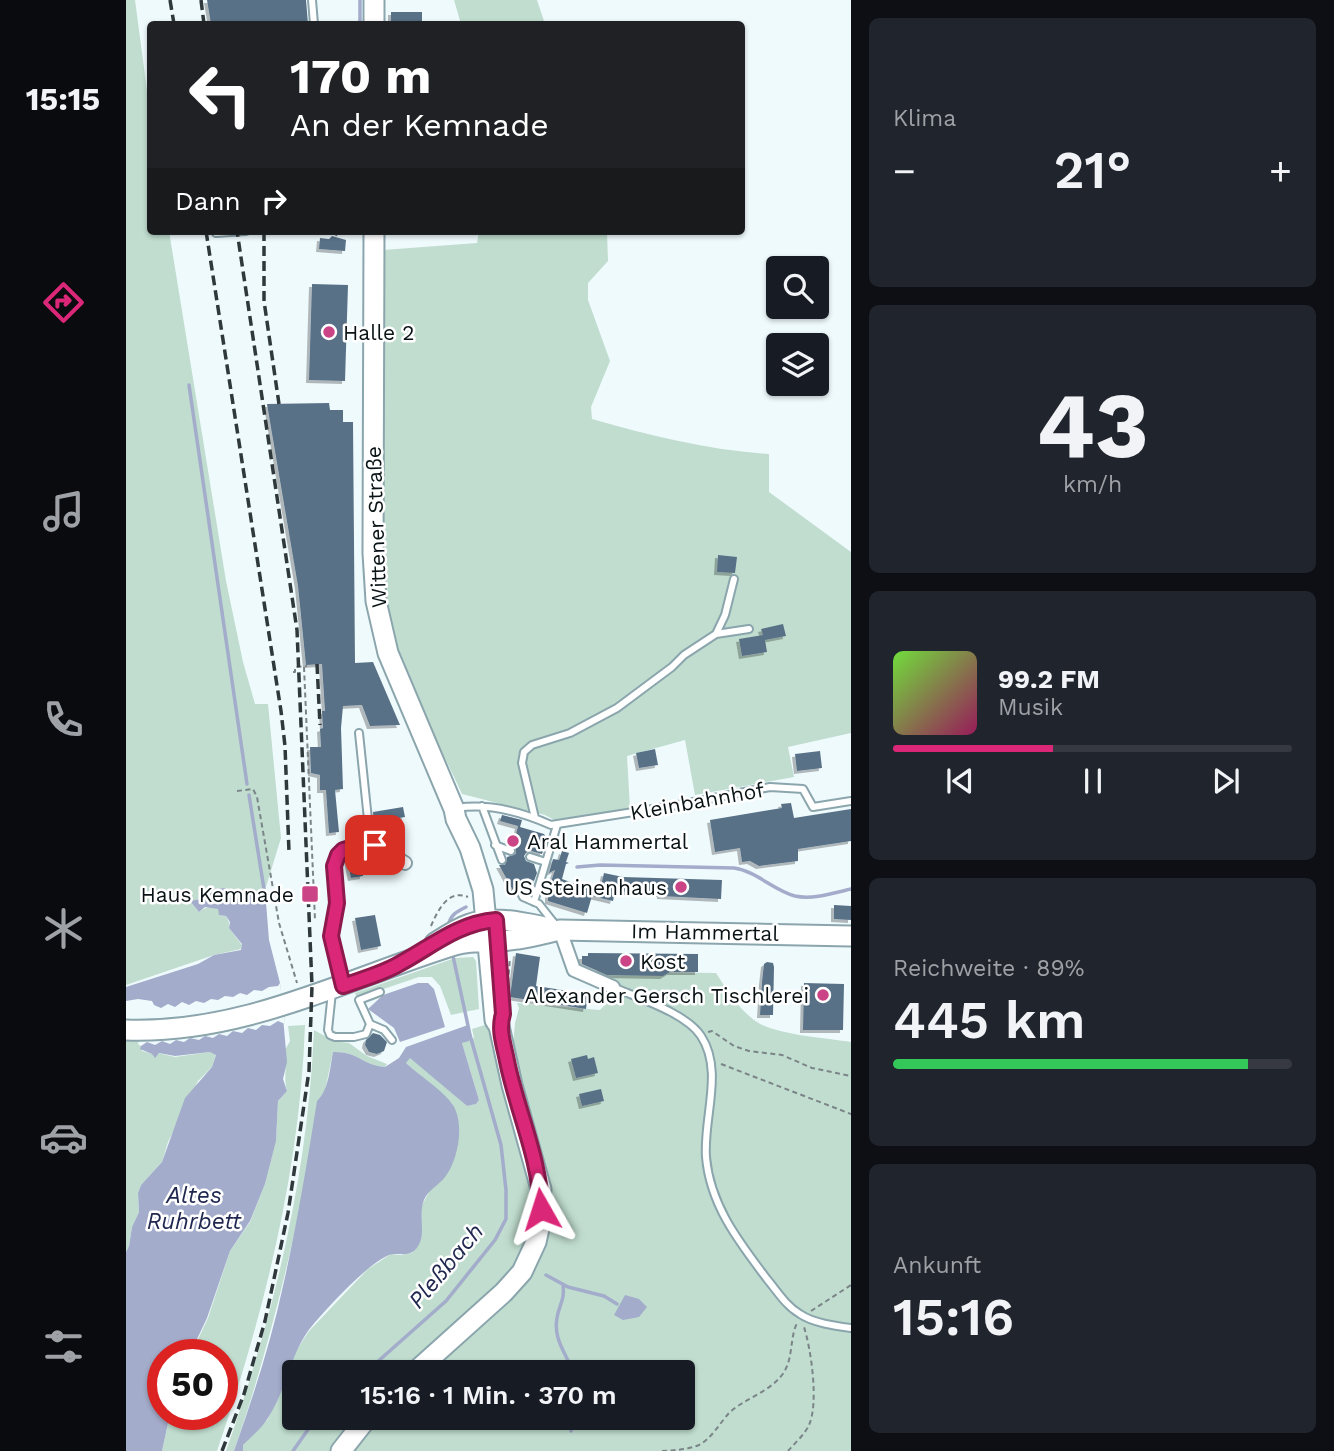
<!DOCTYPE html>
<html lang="de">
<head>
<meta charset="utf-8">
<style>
  :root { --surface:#171b24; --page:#20242c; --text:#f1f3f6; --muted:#9ea1a6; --line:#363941; --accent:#db2777 }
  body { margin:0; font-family:"Work Sans",sans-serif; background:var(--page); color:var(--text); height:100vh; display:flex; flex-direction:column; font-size:26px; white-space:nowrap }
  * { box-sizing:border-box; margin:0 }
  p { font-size:23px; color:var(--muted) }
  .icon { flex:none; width:38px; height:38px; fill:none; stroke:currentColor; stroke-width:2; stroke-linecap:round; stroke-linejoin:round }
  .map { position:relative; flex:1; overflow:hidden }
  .sheet { display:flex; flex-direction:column; gap:18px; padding:18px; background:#0d0f14; width:483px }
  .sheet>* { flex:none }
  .hud { position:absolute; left:21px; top:21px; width:598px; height:214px; border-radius:7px; box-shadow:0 2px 5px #0004; background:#202124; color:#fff; overflow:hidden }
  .tools { position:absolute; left:640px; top:256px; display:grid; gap:14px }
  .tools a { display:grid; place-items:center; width:63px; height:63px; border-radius:7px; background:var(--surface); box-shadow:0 2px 5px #0004; font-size:35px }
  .speed { position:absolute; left:21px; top:1339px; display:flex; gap:14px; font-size:35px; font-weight:700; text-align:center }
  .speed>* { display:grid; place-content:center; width:91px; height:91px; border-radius:50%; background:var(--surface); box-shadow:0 2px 5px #0004; line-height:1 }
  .speed .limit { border:10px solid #d22; background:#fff; color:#111 }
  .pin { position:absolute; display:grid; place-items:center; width:60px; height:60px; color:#fff; margin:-30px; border-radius:14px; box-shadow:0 4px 10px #0006 }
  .me { position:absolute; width:77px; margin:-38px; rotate:354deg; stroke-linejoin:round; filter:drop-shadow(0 0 5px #0008) }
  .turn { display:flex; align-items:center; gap:24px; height:147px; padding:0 28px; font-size:32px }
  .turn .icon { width:91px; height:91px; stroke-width:2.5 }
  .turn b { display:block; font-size:49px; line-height:60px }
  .then { display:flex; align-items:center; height:66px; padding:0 28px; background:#0003; gap:14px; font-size:26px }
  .big { font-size:52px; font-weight:600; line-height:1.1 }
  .sheet .widget { flex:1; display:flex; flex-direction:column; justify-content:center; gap:10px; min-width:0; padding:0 24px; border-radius:10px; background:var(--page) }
  .sheet .dial { align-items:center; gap:0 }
  .dial b { font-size:91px; line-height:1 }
  .song { display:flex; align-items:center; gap:21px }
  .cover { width:84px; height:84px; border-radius:10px; background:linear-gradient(135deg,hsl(100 70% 55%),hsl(330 70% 35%)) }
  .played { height:7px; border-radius:4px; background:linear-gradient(90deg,var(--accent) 40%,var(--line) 40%) }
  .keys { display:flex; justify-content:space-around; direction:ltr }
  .heat { display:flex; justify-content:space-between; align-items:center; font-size:38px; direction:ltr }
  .charge { height:10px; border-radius:5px; background:linear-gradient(90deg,#34c759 89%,var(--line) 0) }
  .trip { position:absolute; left:156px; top:1360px; width:413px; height:70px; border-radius:7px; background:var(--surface); box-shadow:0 2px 5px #0004; font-weight:600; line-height:70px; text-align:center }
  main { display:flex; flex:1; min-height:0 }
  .menu { display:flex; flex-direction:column; width:126px; justify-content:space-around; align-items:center; background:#090b0e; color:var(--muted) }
  .menu .icon { width:49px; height:49px }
  .menu .selected { color:var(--accent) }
  .menu b { font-size:32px; color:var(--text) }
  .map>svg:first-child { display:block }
  .green { fill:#c0ddcf }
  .water { fill:#a3acca }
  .pier { fill:#effafd }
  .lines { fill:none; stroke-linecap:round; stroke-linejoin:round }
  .stream { stroke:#a3acca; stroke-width:3.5 }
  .building { fill:#597186; filter:url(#shadow) }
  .service-casing { stroke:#8ba5ad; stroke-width:10 }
  .minor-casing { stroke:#8ba5ad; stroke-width:16 }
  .secondary-casing { stroke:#8ba5ad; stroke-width:23 }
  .path { stroke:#7b8588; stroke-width:2; stroke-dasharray:5 3.5; stroke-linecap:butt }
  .service { stroke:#fff; stroke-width:6 }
  .minor { stroke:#fff; stroke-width:12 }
  .secondary { stroke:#fff; stroke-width:19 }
  .rail { stroke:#2f383b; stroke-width:3.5; stroke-dasharray:10 5; stroke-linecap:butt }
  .route-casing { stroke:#8e194d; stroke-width:18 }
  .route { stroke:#db2777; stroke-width:12 }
  .poi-dot { fill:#cb4586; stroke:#fff; stroke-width:2.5 }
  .labels { text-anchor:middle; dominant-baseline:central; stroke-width:5; stroke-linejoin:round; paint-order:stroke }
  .poi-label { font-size:21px; fill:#091215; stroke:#fff; text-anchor:start }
  .street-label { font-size:21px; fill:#091215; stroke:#fff }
  .water-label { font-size:23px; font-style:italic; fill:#202850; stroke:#fff }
</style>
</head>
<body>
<main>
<nav class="menu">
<b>15:15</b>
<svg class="icon selected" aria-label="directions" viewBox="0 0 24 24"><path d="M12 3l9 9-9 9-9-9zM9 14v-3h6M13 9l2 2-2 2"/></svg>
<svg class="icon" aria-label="music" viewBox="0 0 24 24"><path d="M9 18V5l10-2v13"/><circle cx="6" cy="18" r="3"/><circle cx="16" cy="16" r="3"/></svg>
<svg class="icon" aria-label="phone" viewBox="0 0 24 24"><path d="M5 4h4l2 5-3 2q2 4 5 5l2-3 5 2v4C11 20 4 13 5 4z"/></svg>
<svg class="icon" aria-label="climate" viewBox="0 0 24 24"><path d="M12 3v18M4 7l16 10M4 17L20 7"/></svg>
<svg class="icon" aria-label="car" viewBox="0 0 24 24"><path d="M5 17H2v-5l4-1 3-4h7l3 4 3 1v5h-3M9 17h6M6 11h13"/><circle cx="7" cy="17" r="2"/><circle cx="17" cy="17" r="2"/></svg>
<svg class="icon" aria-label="filters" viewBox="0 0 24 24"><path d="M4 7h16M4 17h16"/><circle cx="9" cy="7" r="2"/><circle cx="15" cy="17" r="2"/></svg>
</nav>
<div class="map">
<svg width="725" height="1451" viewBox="0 0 725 1451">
  <defs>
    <filter id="shadow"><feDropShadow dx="-3" dy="3" stdDeviation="0" flood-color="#0004"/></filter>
  </defs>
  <rect width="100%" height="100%" fill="#effafd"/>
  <path class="green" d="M0,0H9L24,113V231H43L100,581L117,662L129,704H142L155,838L139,890C125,890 116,900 101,899L99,888L86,889L79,898L64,901L73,912C79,907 84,906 92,909L94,915L100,916L103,922V928L116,945L115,949L88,955L0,985Z
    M328,0H411L419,24H335Z
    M353,231H481L482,261L462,283V300L484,361L465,407L466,419C525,436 582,450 643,454V492L725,552V733L662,747L668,777L569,795L559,740L501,756L504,809L430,821L419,815L336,794C308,733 272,672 260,605C257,589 257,572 257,556V250L351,243Z
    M347,957L350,961L353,1009L325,1015L314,986L306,977H293L231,998L229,993L329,958Z
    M458,971L590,973C601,990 612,1008 628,1020C647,1035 700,1038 725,1042V1451H221L250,1418H556V1372H298L416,1238L390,1075L387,1046L389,1023L393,1008L391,1003L474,1010L492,992Z
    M158,1012L159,1024L156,1022L17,1043L15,1046L16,1051L27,1054L28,1057L32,1053L49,1057L84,1052L90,1054L86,1067L72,1081L42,1142L36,1162L15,1185L12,1193L13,1212L6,1227L3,1246L0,1252V1036Z
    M362,1024L389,1110L408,1191L406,1222L390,1264L373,1288L281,1372H168V1418H234L207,1451H117V1445L142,1419L170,1351L183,1331L242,1269L265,1254L275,1255L286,1253L292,1246L296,1231L295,1207L332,1138L331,1119L326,1103L280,1063L284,1057L341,1106L350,1104L353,1100L336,1043L348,1038L346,1029Z
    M179,1025C174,1171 138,1313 91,1451H36L44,1414H96V1354H65L82,1318L104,1251L124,1222L139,1184L150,1140L152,1101L161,1091C157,1077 162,1066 158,1052L164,1041L162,1026Z
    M188,1030L208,1041L223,1043L241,1056L261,1064L259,1067C236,1065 232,1051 207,1052C179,1186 153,1321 108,1451H100C148,1315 182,1175 188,1030Z"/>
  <path class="water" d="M100,888L101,899C116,901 125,890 139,890L143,940L154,983L161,1062L157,1079L161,1091L152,1101L150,1141L139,1184L124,1221L104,1251L81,1318L64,1354H37V1414H44L36,1451H0V1252L3,1246L6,1227L13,1212L12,1193L15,1185L36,1162L59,1098L86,1067L90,1055L84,1052L49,1056L33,1053L29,1058L26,1054L14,1049L28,1005L26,1001L12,999L0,1001V987L72,964L88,955L115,950L116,944L103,928L104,922L100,916L93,915L92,909L79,907L73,912L64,901L79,898L86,889Z
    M292,983H302L308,989L319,1027L274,1042L268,1028L242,1009L257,995Z
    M342,1025L345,1038L343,1041L336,1043L353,1100L350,1104L341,1106L284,1058L280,1063C294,1076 312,1087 324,1101C340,1119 333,1159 319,1177C313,1185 302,1190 298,1200C291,1216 303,1237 288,1251C281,1257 271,1252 263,1255C241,1264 197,1312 182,1331C163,1358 160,1391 142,1418C136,1428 126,1436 117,1445V1451H108C127,1397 145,1342 157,1286C171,1225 181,1163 191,1101C203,1090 204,1067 207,1052C232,1051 236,1065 259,1067L273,1058L280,1047Z
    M499,1295L513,1299L521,1307L513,1317L497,1320L488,1315Z"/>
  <path class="pier" d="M154,983L159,1024L152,1021L144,1026L136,1025L130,1030L122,1028L116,1033L107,1031L101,1036L93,1034L87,1038L79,1036L73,1040L64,1038L58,1042L50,1040L44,1044L36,1041L29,1045L21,1042L15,1046L12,1044L23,1008L28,1005L35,1008L42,1004L49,1007L56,1002L63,1005L70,1001L78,1003L85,999L92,1000L99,996L107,997L114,993L121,995L128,990L136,991L143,987L152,986Z"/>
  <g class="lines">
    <path class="stream" d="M234,24V0
      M63,385L121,784
      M123,795L138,889
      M451,867L474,865L608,868C630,871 647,890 669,896C686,900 708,893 725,889
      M322,927C324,915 330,912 340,907
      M420,1275L442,1287L478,1296L491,1304
      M437,1285C439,1301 433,1304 431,1318C427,1339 440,1353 447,1372
      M240,1372L320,1301L369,1240L380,1219V1190L375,1145L344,1035L327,956
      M445,1431L449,1418
      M167,1451L190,1418"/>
  </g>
  <path class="building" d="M81,0H180L182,24H85Z
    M265,12H296V21H277V24H265Z
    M206,236L220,240L219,251L193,249L194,238L203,239Z
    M186,284L222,285L219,381L183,380Z
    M203,403L204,410H217V422H227L229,663L247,662L274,725L244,726L236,705L217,706L215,728L217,789L209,790L213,832L203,833L200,790H194V775L185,773L184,747H195L194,729L197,728L196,711H199L196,664L180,665L172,586L141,404Z
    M592,555L611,557L609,573L591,572Z
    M657,624L660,636L639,640L641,652L616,656L613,639L637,635L635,629Z
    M529,749L532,765L513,768L510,753Z
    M694,751L696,768L671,771L669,754Z
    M665,803L668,818L725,809V841L672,849V861L633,866L624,861L616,862L614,848L589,852L584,820L656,808L655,804Z
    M277,807L279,817L248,822L247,812Z
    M376,815L396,820L394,827L418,834L421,839L416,854L402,850L398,856L400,861L408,864L411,873L408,881L402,878L398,881V886L390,884L388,892L373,865H379L381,857L390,854V849L387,846L392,826L374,821Z
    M436,851L443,853L440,862L443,863L440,864L436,879L455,886L456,884L474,890L478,873L497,877L596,880L595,899L534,896V894L489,891L487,901L466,896L461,913L422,901V891L429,870L423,873L427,859L433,860Z
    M236,855L237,876L225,878L221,859Z
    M708,905L725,906V920L708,919Z
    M249,915L255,946L235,950L229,918Z
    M390,953L414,957L410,986L462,994L460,1009L384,997Z
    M462,953L572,954V972H544L537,976L481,975L456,964V956H462Z
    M641,962L647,963L648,967L647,1015H634L636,982L638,964Z
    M678,983L718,984L717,1030H677Z
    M247,1033L254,1035L261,1042L258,1051L251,1054L243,1052L239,1045L240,1040Z
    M461,1055L462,1059L468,1057L472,1073L450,1078L445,1059Z
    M475,1089L478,1101L456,1106L453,1094Z"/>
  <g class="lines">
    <defs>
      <path id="service" d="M186,0L188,24
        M90,233L120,231
        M590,634L599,615L608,579
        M233,733L243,829L240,843
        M356,806L376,860
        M331,808C363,803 396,812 425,825L552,805L644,787L677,789L687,807L725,801
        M409,818L396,763L398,752L406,745L444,733L491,708L546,667L558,655L590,634L623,629
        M369,845L385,851
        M404,857L420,862
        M403,884L410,895
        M393,889L397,897L413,904L428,923
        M408,902L431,825
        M487,987C512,998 560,1013 575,1036C598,1071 577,1118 580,1157C584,1205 613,1242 641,1279C651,1291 660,1306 674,1314C687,1323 710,1326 725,1328
        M206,992L202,1030L204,1035L209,1037H228L240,1034L244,1024L233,1000L254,992
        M244,1024L258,1030L266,1040"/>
      <path id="minor" d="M434,930L448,970L487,987
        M217,986L205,936L211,903L208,866L212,855L217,850L240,843L249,845L279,863"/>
      <path id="secondary" d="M248,24V0
        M248,231L247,553L250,601L262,653L328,809L330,819L344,848L357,890L369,1020L373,1026L386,1085L415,1189L414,1224L410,1242L396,1272L378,1292L289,1372
        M309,943C320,936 332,928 344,924C368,915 399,923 424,928
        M0,1030C119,1034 219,979 329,945C349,939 371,943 392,939C406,937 420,933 434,930L725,936
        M215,1451L241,1418"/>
    </defs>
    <use href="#service" class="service-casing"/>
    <use href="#minor" class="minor-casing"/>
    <use href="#secondary" class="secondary-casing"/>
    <path class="path" d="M210,236L212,231
      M178,667L189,920
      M167,672H169V667L181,666
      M111,791L127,789L131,797L153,923L171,983
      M305,926C312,910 322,889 342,897
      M382,983L384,958
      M582,1032L586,1031L608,1046L623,1051L656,1055L686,1068L725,1076
      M595,1064L725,1114
      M685,1311L725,1285
      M536,1451C549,1450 561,1450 573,1445C585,1439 594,1423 603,1413C619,1398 642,1393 656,1375C668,1359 663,1340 671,1323
      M662,1451C669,1443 679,1434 683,1425C693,1403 685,1349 678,1327"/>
    <use href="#service" class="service"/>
    <use href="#minor" class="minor"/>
    <use href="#secondary" class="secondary"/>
    <path class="rail" d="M44,0L48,24
      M75,0L78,24
      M80,231L155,711L159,746L163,852
      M138,231V301L153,404
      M191,664L194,725
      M96,1451L118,1394L139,1321L162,1213L183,1071L186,986L171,630L111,231"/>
  </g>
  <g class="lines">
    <defs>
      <path id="route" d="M249,845L240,843L217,850L212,855L208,866L211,903L205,936L217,986C236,979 256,974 273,964C305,947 332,923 370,920L377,1014C372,1030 378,1045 381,1061C391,1111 414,1158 415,1209"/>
    </defs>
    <use href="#route" class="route-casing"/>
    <use href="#route" class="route"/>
  </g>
  <g class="poi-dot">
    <circle cx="203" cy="332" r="7"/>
    <circle cx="387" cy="841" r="7"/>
    <circle cx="555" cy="887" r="7"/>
    <rect x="175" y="885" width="18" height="18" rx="3.5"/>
    <circle cx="500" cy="961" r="7"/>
    <circle cx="697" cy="995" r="7"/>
  </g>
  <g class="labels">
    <g class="poi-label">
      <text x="217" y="332">Halle 2</text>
      <text x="401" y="841">Aral Hammertal</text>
      <text x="541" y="887" text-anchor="end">US Steinenhaus</text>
      <text x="168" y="894" text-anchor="end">Haus Kemnade</text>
      <text x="514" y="961">Kost</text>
      <text x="683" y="995" text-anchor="end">Alexander Gersch Tischlerei</text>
    </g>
    <g class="street-label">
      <text transform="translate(250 527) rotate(-92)">Wittener Straße</text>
      <text transform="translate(571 801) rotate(-10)">Kleinbahnhof</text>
      <text transform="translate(579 932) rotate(1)">Im Hammertal</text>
    </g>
    <g class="water-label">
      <text x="68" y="1195">Altes<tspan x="68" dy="26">Ruhrbett</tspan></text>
      <text transform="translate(320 1266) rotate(-50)">Pleßbach</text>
    </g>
  </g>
</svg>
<div class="tools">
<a><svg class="icon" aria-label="search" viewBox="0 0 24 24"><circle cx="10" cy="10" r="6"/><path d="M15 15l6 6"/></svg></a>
<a><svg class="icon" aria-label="layers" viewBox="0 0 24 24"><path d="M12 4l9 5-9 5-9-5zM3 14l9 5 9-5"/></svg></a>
</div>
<div class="speed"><div class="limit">50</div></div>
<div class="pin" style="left:249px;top:845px;background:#d93025"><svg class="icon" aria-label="arrive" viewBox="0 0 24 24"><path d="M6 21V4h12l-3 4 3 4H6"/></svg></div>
<svg class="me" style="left:415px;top:1209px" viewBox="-20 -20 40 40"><path d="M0-17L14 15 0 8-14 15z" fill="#db2777" stroke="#fff" stroke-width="4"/></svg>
<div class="trip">15:16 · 1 Min. · 370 m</div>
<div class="hud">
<div class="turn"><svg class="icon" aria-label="left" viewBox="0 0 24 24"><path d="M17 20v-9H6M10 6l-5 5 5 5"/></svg><div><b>170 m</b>An der Kemnade</div></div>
<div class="then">Dann<svg class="icon" aria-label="right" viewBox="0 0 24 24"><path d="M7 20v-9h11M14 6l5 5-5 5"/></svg></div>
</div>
</div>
<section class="sheet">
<div class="widget"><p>Klima</p>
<div class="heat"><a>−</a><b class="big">21°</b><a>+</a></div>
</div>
<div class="widget dial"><b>43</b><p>km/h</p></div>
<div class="widget">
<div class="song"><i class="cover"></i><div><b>99.2 FM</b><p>Musik</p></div></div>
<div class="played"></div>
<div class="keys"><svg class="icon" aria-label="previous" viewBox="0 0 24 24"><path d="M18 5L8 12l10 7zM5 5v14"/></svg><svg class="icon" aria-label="pause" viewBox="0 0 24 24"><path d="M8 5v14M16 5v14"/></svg><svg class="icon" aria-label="next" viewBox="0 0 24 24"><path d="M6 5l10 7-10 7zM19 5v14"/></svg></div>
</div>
<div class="widget"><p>Reichweite · 89%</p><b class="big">445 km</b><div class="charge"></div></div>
<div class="widget"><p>Ankunft</p><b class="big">15:16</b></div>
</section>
</main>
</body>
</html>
